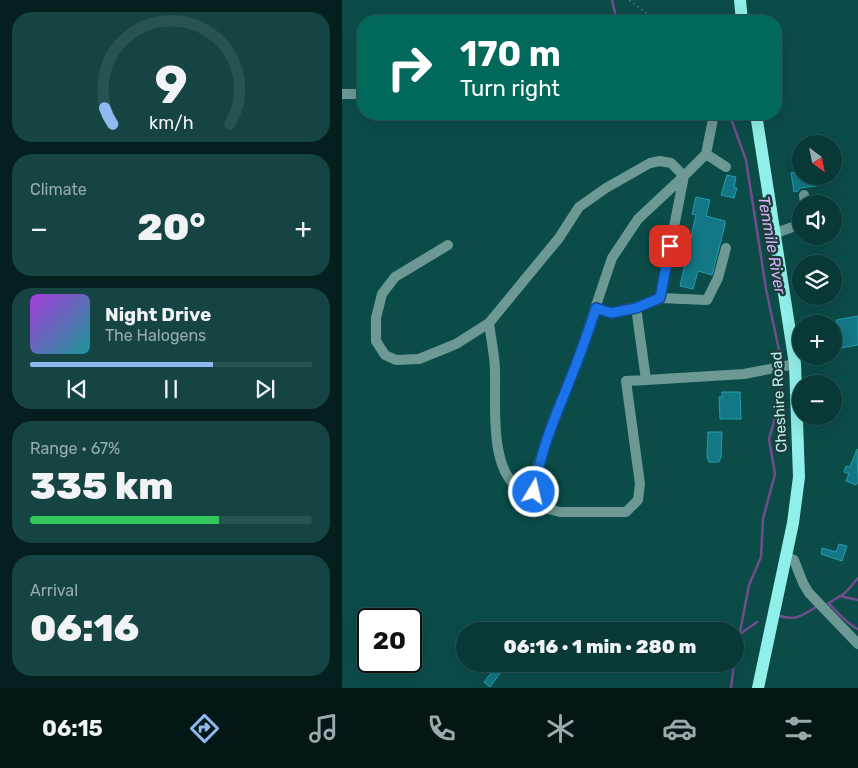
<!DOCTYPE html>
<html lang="en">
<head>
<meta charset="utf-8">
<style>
  :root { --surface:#083937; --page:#164442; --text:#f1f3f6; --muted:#98acad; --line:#295352; --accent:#90b9f0 }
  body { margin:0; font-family:Rubik,sans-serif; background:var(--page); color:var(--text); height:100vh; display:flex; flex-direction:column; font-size:19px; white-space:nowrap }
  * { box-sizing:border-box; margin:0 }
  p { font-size:16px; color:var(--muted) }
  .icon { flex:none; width:28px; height:28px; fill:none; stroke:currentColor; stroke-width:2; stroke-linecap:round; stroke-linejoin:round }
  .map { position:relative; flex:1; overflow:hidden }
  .side { display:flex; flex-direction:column; gap:12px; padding:12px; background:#041f1e; width:342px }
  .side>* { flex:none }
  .banner { position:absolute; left:15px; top:15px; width:425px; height:105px; border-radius:20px; box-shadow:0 5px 20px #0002,0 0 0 1px var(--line); background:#00695c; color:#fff; overflow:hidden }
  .needle { width:32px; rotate:148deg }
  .tools { position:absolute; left:450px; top:135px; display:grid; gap:10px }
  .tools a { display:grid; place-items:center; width:50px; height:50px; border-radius:50%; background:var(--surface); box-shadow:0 5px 20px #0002,0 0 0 1px var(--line); font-size:25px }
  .speed { position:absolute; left:15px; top:608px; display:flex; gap:10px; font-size:25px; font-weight:700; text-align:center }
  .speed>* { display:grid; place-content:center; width:65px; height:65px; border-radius:50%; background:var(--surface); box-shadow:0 5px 20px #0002,0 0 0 1px var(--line); line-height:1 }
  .speed .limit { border:2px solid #111; border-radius:8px; background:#fff; color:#111 }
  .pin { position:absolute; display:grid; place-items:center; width:42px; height:42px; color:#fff; margin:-21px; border-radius:10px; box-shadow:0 2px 8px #0006 }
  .me { position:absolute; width:55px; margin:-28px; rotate:9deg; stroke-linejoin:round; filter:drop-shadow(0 0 4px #0008) }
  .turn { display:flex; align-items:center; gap:18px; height:105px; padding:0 20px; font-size:22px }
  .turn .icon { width:65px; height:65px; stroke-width:2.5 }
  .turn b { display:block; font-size:35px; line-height:42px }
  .big { font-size:38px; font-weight:800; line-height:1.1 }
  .side .tile { flex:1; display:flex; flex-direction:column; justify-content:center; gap:8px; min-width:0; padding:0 18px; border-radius:20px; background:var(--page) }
  .side .dial { align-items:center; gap:0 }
  .dial svg { height:130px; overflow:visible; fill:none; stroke:var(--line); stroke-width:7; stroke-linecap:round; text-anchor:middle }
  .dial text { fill:var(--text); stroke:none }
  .song { display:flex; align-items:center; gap:15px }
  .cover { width:60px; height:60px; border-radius:8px; background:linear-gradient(135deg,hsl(280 70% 55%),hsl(180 70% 35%)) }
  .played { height:5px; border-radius:2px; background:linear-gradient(90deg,var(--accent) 65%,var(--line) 65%) }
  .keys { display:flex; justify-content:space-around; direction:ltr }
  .heat { display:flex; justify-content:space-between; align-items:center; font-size:28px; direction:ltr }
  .charge { height:8px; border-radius:4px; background:linear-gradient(90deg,#34c759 67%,var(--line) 0) }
  .trip { position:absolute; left:114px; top:622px; width:288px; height:50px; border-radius:25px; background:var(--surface); box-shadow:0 5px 20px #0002,0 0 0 1px var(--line); font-weight:800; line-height:50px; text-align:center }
  .menu { display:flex; height:80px; justify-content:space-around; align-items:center; background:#031716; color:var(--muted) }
  .menu .icon { width:35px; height:35px }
  .menu .on { color:var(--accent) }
  .menu b { font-size:22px; color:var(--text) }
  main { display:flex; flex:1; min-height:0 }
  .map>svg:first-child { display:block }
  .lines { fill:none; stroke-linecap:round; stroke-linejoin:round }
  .stream { stroke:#724d8d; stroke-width:2.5 }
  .building { fill:#137785; stroke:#269daf }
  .path { stroke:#518c88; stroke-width:1; stroke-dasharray:2.5 2.5; stroke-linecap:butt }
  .minor { stroke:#6d9995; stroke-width:10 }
  .major { stroke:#90efe8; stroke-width:12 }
  .route-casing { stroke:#114b97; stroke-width:12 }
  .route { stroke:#1a73e8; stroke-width:9 }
  .labels { text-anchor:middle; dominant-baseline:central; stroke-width:5; stroke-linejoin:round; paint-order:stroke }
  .street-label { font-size:15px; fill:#bef0eb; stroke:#1b3e3c }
  .water-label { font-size:16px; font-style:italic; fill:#d9b0f9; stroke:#1b3e3c }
</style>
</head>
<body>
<main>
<section class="side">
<div class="tile dial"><svg viewBox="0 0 100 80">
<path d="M14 69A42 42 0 1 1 86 69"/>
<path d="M14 69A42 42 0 0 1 9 59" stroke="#90b9f0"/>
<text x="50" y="56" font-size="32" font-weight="700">9</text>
<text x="50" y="72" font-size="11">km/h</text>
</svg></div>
<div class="tile"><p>Climate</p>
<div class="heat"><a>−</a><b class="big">20°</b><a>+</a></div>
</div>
<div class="tile">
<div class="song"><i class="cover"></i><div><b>Night Drive</b><p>The Halogens</p></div></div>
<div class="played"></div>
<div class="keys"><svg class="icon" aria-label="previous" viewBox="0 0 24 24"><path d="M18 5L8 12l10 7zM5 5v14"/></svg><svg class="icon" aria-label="pause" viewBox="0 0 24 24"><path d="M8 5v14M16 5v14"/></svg><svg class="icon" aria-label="next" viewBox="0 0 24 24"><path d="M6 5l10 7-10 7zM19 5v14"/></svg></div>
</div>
<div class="tile"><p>Range · 67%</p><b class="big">335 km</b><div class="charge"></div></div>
<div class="tile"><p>Arrival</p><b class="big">06:16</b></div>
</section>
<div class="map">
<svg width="516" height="688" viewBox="0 0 516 688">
  <rect width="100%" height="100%" fill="#0b4c49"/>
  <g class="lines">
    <path class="stream" d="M270,0L275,21
      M318,114L335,118L360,114
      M376,115L388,116L404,160L424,289L437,350L438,365
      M498,596L516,600
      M486,603C494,610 506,625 516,629
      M487,603L503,593L516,578
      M438,616C454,621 461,615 474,607
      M398,634L415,622
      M392,663L407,585L419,557L421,519L433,474L427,439L439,397L438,371
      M389,688L392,664"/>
  </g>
  <path class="building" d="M459,172V176H473L474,186L458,188L456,191L452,192L449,173Z
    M385,175L394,177L392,187L395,188L392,198L379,195Z
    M354,197L368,200L364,216L383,221V225L370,275L356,271L351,289L338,286L354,215L350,214Z
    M516,316V345L499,348L494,320Z
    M380,392H398L399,419H378L377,397H380Z
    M366,432H380L379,457L377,462H367L365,457Z
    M515,449L516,482L514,485L504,481L507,474L502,472L504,466L508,467Z
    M497,544L505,546L500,561L479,554L480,548L494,552Z
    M306,625H318V631H306Z
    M155,665L161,669L148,687L142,682Z"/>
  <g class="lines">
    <path class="path" d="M287,0L315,21"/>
    <path class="minor" d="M0,94H21
      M372,114L364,154L342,176L318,298L294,307L304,380L402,374L453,364
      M364,154L384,167
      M462,195L463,204
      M434,233L459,224
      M106,245L53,277L40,294L34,318V341L43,355L54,360L77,359L114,344L147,323L217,238L237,207L264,188L308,163L318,161L329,163L342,176L296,219L270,258L235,362L210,423L196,465L192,492L199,507L218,512H284L296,500L298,484L284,381L304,380
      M318,298L365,300L376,278L384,248
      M254,308L269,313L294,307
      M147,323C149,339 153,356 153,372C154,403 147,469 177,488C181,491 187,491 192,492
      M445,557L452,560L461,583L467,593L516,644"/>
    <path class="major" d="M398,0L400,21
      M414,114L453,364L457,477L451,523L416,688"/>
  </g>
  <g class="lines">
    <defs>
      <path id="route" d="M192,492C199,444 218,407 235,362C242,344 248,326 254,308L269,313L294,308L318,298L328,246"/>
    </defs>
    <use href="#route" class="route-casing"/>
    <use href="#route" class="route"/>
  </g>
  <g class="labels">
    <g class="street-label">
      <text transform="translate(437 402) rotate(-93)">Cheshire Road</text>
    </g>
    <g class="water-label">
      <text transform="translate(430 245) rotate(80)">Tenmile River</text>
    </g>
  </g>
</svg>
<div class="tools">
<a><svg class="needle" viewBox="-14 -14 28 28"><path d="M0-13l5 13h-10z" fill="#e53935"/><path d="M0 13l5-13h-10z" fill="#98acad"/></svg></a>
<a><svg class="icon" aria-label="sound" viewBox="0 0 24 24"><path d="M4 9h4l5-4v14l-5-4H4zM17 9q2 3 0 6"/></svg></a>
<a><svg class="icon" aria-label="layers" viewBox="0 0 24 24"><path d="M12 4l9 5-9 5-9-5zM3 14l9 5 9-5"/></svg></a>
<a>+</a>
<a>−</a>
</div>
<div class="speed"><div class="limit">20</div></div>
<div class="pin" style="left:328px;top:246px;background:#d93025"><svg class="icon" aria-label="arrive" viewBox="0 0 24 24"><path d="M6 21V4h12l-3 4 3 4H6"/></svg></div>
<svg class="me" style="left:192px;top:492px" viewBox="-20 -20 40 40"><circle r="17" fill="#1a73e8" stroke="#fff" stroke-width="3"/><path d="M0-11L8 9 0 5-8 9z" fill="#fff"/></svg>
<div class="trip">06:16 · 1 min · 280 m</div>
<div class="banner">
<div class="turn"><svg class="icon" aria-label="right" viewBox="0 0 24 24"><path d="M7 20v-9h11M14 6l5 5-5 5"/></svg><div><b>170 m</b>Turn right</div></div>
</div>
</div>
</main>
<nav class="menu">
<b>06:15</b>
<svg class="icon on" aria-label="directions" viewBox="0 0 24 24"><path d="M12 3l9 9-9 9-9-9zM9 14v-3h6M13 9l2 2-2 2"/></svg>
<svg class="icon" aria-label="music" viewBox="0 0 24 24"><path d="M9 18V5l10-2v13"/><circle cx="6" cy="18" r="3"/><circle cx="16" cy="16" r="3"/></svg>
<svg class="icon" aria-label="phone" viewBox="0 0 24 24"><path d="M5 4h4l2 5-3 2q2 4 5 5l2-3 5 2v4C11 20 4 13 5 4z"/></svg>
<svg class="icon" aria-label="climate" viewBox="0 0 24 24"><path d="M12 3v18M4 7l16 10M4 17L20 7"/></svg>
<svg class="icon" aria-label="car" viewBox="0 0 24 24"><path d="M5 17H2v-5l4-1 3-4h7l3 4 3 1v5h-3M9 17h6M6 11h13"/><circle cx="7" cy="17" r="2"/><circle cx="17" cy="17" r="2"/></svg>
<svg class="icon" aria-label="filters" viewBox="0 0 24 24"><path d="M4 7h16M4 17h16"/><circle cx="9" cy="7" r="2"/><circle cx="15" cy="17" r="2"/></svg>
</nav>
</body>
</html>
